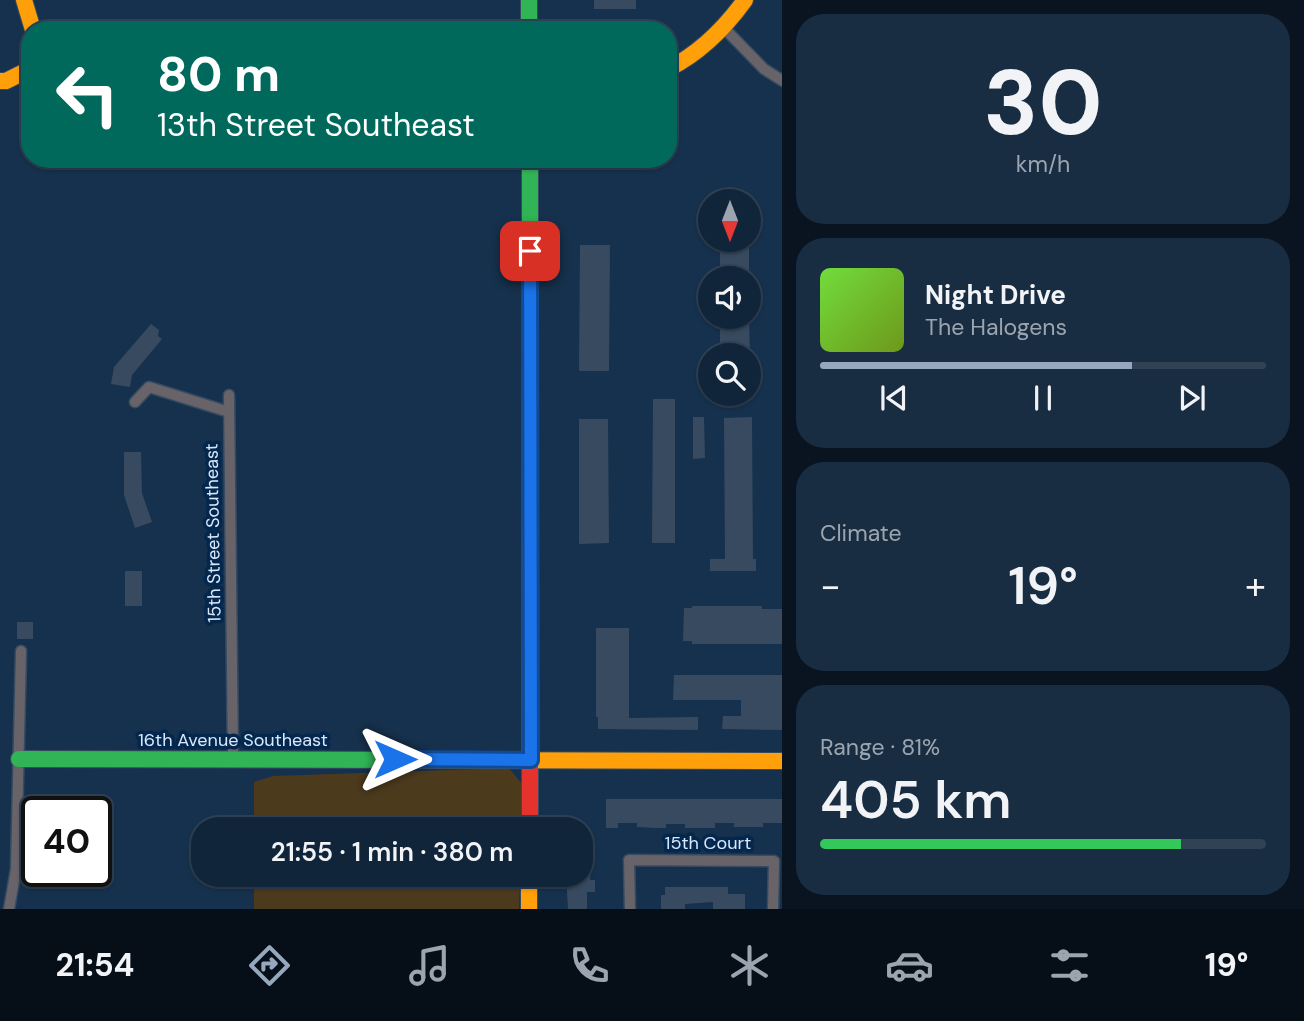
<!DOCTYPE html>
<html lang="en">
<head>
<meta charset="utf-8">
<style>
  :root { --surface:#10253a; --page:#192d42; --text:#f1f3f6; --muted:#9ca5af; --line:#304254; --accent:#95a8be }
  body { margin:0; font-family:"DM Sans",sans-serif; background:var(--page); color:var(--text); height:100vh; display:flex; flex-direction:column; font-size:26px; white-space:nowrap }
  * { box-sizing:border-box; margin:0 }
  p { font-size:23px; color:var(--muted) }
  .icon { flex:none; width:38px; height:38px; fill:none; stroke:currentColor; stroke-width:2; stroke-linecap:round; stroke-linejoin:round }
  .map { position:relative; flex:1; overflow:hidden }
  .sheet { display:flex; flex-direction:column; gap:14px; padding:14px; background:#091420; width:522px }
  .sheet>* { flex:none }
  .top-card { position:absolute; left:21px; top:21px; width:656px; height:147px; border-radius:28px; box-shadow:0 2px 5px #0004,0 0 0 2px var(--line); background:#00695c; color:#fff; overflow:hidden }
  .needle { width:46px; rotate:180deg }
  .fabs { position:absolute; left:698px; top:189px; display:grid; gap:14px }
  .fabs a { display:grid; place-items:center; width:63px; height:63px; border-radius:50%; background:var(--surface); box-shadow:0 2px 5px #0004,0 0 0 2px var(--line); font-size:35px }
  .speed { position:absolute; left:21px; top:796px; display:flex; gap:14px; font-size:35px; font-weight:700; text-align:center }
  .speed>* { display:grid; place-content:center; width:91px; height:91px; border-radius:50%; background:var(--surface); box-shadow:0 2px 5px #0004,0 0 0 2px var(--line); line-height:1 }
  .speed .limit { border:4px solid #111; border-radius:10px; background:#fff; color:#111 }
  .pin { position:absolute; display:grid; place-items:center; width:60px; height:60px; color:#fff; margin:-30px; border-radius:14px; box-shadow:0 4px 10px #0006 }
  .me { position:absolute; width:77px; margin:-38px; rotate:90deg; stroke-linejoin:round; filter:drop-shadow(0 0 5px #0008) }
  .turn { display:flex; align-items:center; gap:24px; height:147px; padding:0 21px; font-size:32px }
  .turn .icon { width:91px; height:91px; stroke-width:2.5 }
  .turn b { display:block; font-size:49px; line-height:60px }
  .big { font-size:52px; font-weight:600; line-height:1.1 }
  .sheet .widget { flex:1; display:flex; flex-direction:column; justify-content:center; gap:10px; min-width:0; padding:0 24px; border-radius:28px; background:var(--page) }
  .sheet .dial { align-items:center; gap:0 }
  .dial b { font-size:91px; line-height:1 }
  .song { display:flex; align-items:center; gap:21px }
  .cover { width:84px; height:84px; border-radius:10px; background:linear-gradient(135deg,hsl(100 70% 55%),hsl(80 70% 35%)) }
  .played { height:7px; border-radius:4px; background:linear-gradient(90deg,var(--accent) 70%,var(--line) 70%) }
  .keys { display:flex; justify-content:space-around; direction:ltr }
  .heat { display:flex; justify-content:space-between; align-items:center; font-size:38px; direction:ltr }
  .charge { height:10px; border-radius:5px; background:linear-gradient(90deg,#34c759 81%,var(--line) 0) }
  .trip { position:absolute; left:191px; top:817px; width:402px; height:70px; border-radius:28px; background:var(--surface); box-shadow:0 2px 5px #0004,0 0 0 2px var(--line); font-weight:600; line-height:70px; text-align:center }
  .tabs { display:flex; height:112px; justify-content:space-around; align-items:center; background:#060f17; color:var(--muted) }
  .tabs .icon { width:49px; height:49px }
  .tabs .active { color:var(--accent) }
  .tabs b { font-size:32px; color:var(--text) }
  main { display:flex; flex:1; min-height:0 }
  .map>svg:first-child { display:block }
  .green { fill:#4c3a1d }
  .building { fill:#384a5f }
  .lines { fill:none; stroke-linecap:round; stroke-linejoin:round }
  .street-casing { stroke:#364b61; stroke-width:13 }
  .fast-casing { stroke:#364b61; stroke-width:18 }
  .slow-casing { stroke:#364b61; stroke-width:18 }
  .jam-casing { stroke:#364b61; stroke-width:18 }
  .street { stroke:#686368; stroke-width:10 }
  .fast { stroke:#30b455; stroke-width:16 }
  .slow { stroke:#ff9f0a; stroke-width:16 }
  .jam { stroke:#e5322d; stroke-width:16 }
  .route-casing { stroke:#114b97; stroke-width:18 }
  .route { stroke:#1a73e8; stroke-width:12 }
  .labels { text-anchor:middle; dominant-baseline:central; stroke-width:7; stroke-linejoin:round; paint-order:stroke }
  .street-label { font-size:18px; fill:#d9e8fb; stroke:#04274e }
</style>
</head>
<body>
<main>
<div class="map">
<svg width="783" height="909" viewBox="0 0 783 909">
  <rect width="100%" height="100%" fill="#16314d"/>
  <path class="green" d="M509,768L522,784L521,829H254V782L273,776Z
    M254,875H520L519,909H254Z"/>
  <path class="building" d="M594,0H636V9H594Z
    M720,240H749V278H720Z
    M580,245H610L609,371H579Z
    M720,317H749L750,355H720Z
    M151,324L159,330L158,336L162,339L132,375L130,387L111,384L114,367Z
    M653,399H675V543H652Z
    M693,417H704L705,458L693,459Z
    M752,417L753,559H756V571H710V559H725L724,418Z
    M579,419H608L609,543L579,544Z
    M124,452H141L142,493L152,522L135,528L124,495Z
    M125,571H142V606H125Z
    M692,606H762V609H782V644H692V641H683L684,608H692Z
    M17,622H33V639H17Z
    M596,628H629V718L698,717V730L598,729V717H596Z
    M674,675H782V730L722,729L723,716H741V700H673Z
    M606,799H782V823H763V827H734V823H715V828H685V824H666V828H655L637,827V823H618V828H606Z
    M581,849L595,850V861H591L590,880H595V892H587V909H568L566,875H581Z
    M665,887H728V894H745V909H713V902L685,904V909H661V895H665Z"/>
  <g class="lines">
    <defs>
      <path id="street" d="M724,28L764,69L783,81
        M229,395L233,759
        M135,402L149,387L229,412
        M9,909L16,869L21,651
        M630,909L629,860L774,861L773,909"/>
      <path id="fast" d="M529,0V30
        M530,159V539
        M19,759L412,760"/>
      <path id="slow" d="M24,0L33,30
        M668,69C700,53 724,29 745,0
        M0,81H6L30,69
        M412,760L783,761
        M529,875V909"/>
      <path id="jam" d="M530,539V830"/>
    </defs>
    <use href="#street" class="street-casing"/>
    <use href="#fast" class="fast-casing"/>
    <use href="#slow" class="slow-casing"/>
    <use href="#jam" class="jam-casing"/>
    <use href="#street" class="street"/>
    <use href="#fast" class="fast"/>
    <use href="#slow" class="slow"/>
    <use href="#jam" class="jam"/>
  </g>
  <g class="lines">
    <defs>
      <path id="route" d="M395,759L531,760L530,251"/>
    </defs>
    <use href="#route" class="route-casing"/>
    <use href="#route" class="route"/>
  </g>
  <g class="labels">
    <g class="street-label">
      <text transform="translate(213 533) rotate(-91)">15th Street Southeast</text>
      <text x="233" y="740">16th Avenue Southeast</text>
      <text x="708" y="843">15th Court</text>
    </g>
  </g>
</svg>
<div class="fabs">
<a><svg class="needle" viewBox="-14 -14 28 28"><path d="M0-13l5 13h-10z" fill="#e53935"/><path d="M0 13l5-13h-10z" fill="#9ca5af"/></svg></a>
<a><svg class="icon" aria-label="sound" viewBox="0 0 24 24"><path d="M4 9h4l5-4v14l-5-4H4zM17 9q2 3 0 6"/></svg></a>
<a><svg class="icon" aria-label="search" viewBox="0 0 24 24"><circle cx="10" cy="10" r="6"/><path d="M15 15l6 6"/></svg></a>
</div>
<div class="speed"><div class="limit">40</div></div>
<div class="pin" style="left:530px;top:251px;background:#d93025"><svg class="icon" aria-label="arrive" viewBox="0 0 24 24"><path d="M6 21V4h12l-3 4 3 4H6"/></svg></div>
<svg class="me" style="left:395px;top:759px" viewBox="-20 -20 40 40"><path d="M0-17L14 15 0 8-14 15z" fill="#1a73e8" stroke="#fff" stroke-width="4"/></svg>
<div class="trip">21:55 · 1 min · 380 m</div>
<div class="top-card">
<div class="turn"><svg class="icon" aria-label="left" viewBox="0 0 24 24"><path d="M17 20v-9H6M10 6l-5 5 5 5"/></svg><div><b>80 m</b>13th Street Southeast</div></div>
</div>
</div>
<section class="sheet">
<div class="widget dial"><b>30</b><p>km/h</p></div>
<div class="widget">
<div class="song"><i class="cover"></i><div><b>Night Drive</b><p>The Halogens</p></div></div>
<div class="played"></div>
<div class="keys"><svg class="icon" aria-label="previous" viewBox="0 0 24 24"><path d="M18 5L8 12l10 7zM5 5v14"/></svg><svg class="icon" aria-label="pause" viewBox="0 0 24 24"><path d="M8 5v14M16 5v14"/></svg><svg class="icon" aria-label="next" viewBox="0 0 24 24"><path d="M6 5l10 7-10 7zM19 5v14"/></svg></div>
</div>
<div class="widget"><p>Climate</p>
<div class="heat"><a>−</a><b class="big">19°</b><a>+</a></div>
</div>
<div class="widget"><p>Range · 81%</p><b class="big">405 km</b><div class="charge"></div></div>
</section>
</main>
<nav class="tabs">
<b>21:54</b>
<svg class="icon active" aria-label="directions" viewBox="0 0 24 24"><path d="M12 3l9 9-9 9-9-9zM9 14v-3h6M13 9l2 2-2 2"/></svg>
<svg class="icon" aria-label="music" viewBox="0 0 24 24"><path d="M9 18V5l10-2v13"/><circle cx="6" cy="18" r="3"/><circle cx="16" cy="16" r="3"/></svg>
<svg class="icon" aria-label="phone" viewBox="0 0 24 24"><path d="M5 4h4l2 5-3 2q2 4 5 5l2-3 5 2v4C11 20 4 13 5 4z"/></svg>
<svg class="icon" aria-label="climate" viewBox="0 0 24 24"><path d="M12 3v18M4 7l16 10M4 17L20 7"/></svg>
<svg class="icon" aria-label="car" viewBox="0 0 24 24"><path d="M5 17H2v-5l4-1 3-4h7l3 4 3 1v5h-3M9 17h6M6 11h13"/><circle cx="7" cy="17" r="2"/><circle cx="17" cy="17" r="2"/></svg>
<svg class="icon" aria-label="filters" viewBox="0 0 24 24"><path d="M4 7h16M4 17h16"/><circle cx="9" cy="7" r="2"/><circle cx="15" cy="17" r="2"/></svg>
<b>19°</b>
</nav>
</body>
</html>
